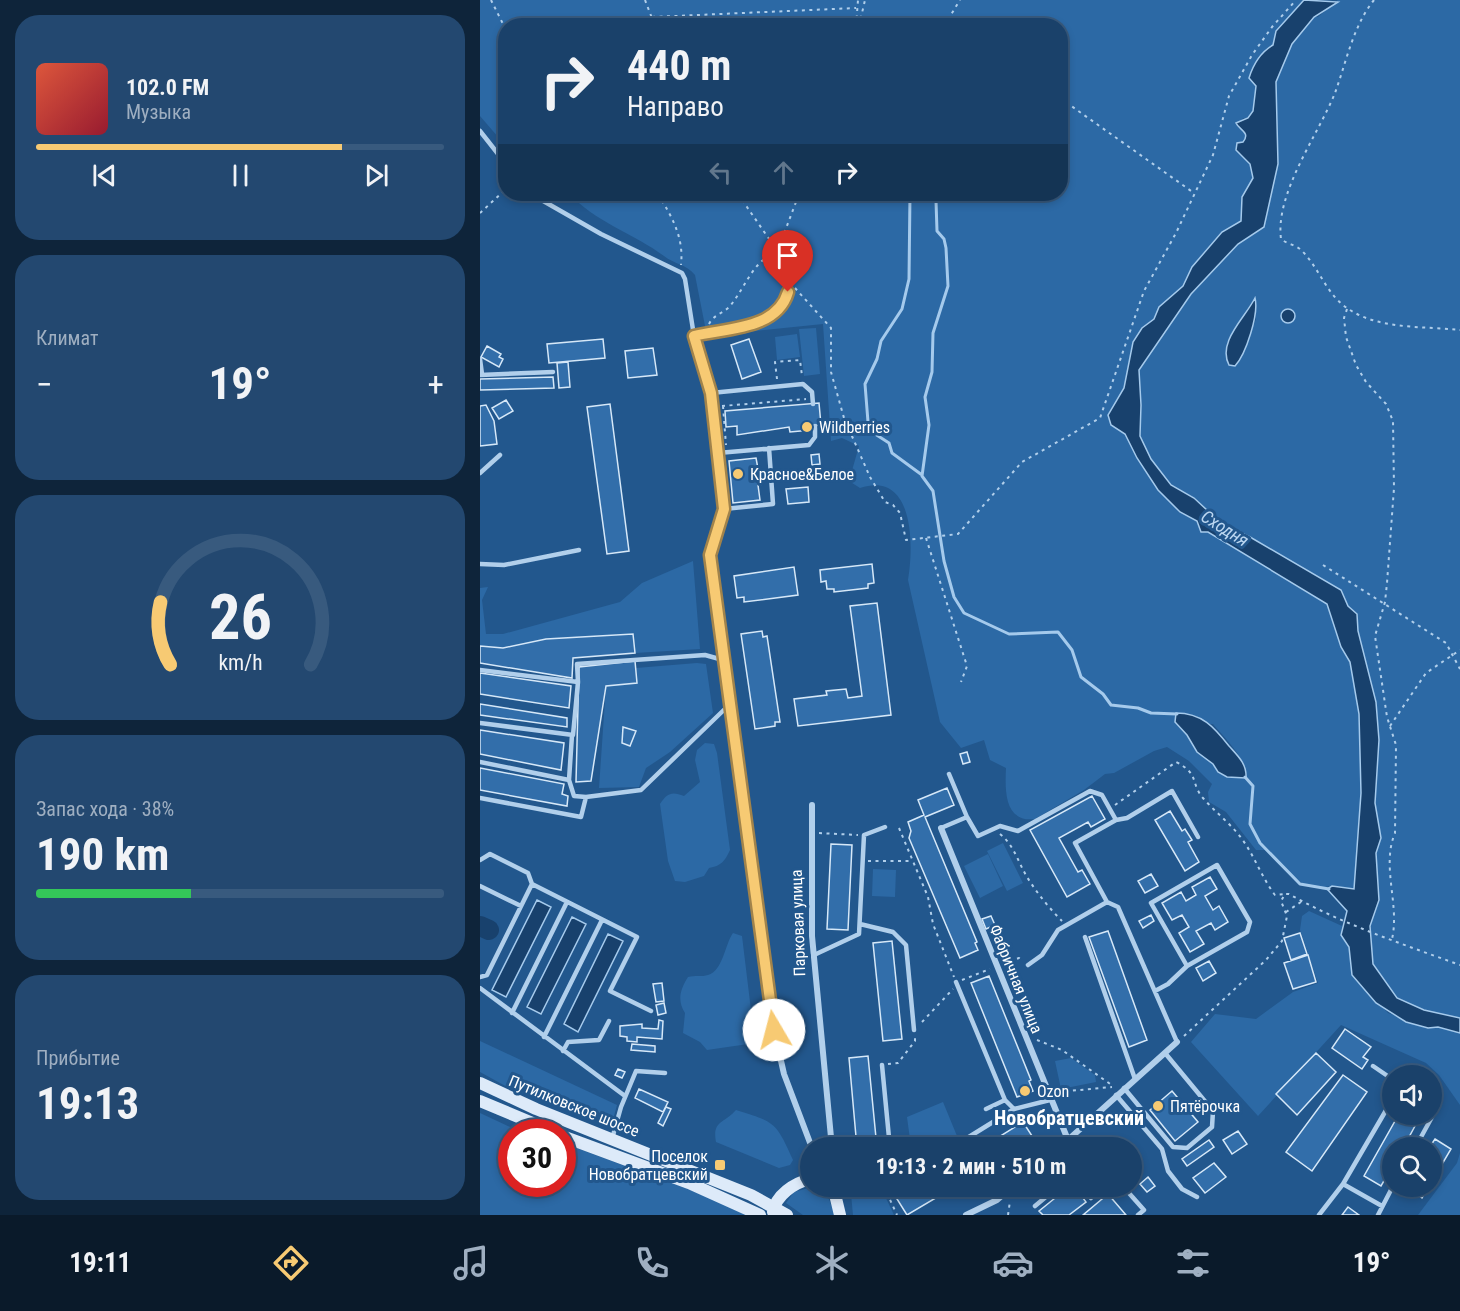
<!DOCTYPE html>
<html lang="ru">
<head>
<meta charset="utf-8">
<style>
  :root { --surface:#1a416a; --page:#234870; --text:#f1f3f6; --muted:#9fafc1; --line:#385a7e; --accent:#f7ca73 }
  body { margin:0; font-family:"Roboto Condensed",sans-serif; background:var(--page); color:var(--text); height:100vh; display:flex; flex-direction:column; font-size:22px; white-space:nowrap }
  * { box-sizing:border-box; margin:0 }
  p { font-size:20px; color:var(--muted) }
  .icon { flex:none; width:33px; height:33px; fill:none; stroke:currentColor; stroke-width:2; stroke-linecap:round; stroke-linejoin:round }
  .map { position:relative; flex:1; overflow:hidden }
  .panel { display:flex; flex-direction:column; gap:15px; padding:15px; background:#0e243a; width:480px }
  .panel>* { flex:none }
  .top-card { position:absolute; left:18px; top:18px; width:570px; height:183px; border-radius:24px; box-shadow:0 3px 9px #0003,0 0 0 2px var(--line); background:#1a416a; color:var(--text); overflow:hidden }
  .fabs { position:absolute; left:902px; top:1065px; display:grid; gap:12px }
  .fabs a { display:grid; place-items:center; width:60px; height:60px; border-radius:50%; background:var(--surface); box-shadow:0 3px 9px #0003,0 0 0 2px var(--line); font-size:30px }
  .speed { position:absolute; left:18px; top:1119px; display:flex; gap:12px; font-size:30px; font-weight:700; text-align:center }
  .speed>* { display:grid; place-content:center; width:78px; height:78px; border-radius:50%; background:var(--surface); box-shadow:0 3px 9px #0003,0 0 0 2px var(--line); line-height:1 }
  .speed .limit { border:9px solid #d22; background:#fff; color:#111 }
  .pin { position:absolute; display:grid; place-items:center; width:51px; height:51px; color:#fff; margin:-62px -26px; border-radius:50% 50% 50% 0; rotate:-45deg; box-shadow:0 0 6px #0007 }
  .pin .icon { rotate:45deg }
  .me { position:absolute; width:66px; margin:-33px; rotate:352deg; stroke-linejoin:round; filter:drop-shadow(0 0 4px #0008) }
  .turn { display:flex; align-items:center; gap:21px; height:126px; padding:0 30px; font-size:27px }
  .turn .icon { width:78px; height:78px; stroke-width:2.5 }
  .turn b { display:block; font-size:42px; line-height:51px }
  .lanes { display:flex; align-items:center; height:57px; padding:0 30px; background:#0003; justify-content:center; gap:30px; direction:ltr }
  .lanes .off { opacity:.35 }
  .big { font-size:45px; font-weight:700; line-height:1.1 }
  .panel .widget { flex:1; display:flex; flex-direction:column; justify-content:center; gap:9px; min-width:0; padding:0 21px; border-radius:24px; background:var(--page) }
  .panel .dial { align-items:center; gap:0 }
  .dial svg { height:156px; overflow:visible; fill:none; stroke:var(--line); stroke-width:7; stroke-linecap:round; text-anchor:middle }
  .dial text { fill:var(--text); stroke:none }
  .song { display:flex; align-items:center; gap:18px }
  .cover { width:72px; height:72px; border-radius:9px; background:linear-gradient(135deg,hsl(10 70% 55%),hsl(350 70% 35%)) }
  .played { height:6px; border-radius:3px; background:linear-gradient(90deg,var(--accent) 75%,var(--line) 75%) }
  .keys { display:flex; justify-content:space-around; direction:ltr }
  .heat { display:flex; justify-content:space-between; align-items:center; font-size:33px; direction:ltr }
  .charge { height:9px; border-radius:4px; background:linear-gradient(90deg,#34c759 38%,var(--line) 0) }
  .trip { position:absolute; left:320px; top:1137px; width:342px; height:60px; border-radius:30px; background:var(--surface); box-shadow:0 3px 9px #0003,0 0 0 2px var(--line); font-weight:700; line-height:60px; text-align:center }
  .tabs { display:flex; height:96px; justify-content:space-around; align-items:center; background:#0a1a2a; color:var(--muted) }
  .tabs .icon { width:42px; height:42px }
  .tabs .active { color:var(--accent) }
  .tabs b { font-size:27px; color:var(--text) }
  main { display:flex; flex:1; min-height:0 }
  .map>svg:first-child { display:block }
  .green { fill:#2c69a5; fill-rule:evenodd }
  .water { fill:#18416d; stroke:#a5caec; stroke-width:1.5 }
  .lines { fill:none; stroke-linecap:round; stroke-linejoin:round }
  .stream { stroke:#a5caec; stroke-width:3 }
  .river { stroke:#18416d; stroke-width:20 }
  .building { fill:#326eaa; stroke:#d6e8f8; stroke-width:1.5 }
  .path { stroke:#b1cfeb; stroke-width:2; stroke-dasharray:3 4.5; stroke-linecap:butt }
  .lane { stroke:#b1cfeb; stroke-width:4.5 }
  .street { stroke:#b1cfeb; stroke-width:6 }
  .secondary { stroke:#ddeaf9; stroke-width:12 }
  .route-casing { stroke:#a1834b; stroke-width:15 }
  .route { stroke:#f7ca73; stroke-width:10 }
  .poi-dot { fill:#f7ca73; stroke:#22578d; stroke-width:2 }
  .labels { text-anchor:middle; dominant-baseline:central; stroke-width:6; stroke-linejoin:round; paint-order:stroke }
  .poi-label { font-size:16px; fill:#fff; stroke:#22578d; text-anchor:start }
  .street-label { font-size:16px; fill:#fff; stroke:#22578d }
  .water-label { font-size:18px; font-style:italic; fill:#bdd8f2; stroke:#22578d }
  .quarter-label { font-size:20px; font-weight:bold; fill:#fff; stroke:#22578d }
</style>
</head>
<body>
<main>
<section class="panel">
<div class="widget">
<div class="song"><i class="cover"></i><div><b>102.0 FM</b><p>Музыка</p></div></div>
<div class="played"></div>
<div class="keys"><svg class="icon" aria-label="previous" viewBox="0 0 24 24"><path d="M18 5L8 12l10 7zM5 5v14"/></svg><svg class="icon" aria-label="pause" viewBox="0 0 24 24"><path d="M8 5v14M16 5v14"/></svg><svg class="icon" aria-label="next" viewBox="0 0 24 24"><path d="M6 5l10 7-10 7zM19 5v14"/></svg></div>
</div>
<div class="widget"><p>Климат</p>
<div class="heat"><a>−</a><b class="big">19°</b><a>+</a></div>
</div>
<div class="widget dial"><svg viewBox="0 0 100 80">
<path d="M14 69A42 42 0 1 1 86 69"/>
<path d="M14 69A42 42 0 0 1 9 37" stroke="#f7ca73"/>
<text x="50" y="56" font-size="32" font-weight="700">26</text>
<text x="50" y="72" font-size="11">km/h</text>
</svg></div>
<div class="widget"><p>Запас хода · 38%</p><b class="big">190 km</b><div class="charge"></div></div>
<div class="widget"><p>Прибытие</p><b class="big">19:13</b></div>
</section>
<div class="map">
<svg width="980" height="1215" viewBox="0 0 980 1215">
  <rect width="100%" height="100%" fill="#22578d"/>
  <path class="green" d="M0,0H824L796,34L793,45L785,50L770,75L769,78L776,86L773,111L768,118H763L757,126L765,132L766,139L756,150L770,164L773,178L762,197L761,220L739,235L712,267L703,286L682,304L674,319L662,328L652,345L644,388L628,415L631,425L645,434L657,458L678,490L700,512L717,521L721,532H728L847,604L861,647L870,662L879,714L881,793L874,889C866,890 859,885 851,886C818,893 810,870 787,850H776L746,812L729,802L728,792L732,784L709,761L687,747L674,751L634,773L625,774L604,790L555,819C524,823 525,790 526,768L510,760L504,740L481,748L460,722L428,580C434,545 434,470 380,488L369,481L379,446L362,438L351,441L343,324L227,336L215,275C206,264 194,264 184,256C156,235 112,220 90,194H580V26H26L25,145L0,116ZM695,723L733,724C745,738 767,759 766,778L747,777L738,772L733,764L717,752L707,735Z
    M858,0H980V1018L944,1010L916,998L893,964L890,926L899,900L896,853L901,838L895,803L899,740L896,702L878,631L877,614L868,606L861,590L770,537L742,524L714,498L691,485L671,459L660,436L661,405L659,370L711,294L758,244L784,227L798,164L796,82L812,44L834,17H838ZM775,299L776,319L760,360L755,328Z
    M336,328L340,374L324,376L319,329Z
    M317,334L320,357L297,360L295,337Z
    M213,561L220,649L155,653L153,634L66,639L23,648L0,646V588L8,587L2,600L6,634H23L140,602L162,583Z
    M217,663L226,664L233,713L190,752L166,768L159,787L119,788L126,686L156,683V668Z
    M225,743L234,744L237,753L250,850C245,861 241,866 229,868L224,876L205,882L195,881L188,861L180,804C187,793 192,791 204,796L220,782L215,760L217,750Z
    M523,843L543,883L527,891L507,851Z
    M508,854L523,886L500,898L484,866Z
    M393,869L416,870L415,897L392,896Z
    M829,911L862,926L861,935L869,947L872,975L908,1013L948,1028L958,1027L980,1033V1105L959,1075L946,1063L861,1025L778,1116L711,1042L735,1014L776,1019L813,992L838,983L820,930L822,916Z
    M253,933L262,936L275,1043L227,1050L220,1042L203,1033L205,1013C197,1000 200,990 208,977C215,975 222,977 228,975C243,971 245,944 253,933Z
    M0,1041L137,1105L131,1127L31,1089L0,1072Z
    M591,1058L615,1075L616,1082L581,1089L575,1061Z
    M463,1102L477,1136L449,1147H431L427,1117Z
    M256,1110C295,1122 296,1122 313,1160L310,1165L299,1168L236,1142C232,1120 244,1124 256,1110Z
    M0,1113L41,1132H32V1184H82L83,1143L221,1194L268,1215H0Z
    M980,1153V1215H938L977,1163Z
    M332,1187L347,1194L355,1215H323L306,1203L314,1192Z
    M371,1194H404L414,1215H373Z"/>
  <path class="water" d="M824,0L858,2L834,17L812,44L796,82L798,164L784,227L758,244L711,294L659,370L661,405L660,436L671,459L691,485L714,498L742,524L770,537L861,590L868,606L877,614L878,631L896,702L899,740L895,803L901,838L896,853L899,900L890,926L893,964L917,998L944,1010L980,1018V1033L958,1027L948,1028L926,1022L896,1003L872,975L869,947L861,935L867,911L847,889L852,886L874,889L881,793L879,714L870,662L861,647L847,604L728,532H721L717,521L700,512L678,490L657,458L645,434L631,425L628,415L644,388L653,342L662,328L674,319L679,307L703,286L712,267L742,232L761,221L762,197L773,178L770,164L756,150L757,143L763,142C771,132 759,130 756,123L768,118L773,111L776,86L769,78C773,65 781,52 793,45L796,31Z
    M775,298C779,314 766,354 755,366L749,365C737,342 765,318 775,298Z
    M801 316a7 7 0 1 1 14 0a7 7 0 1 1-14 0Z
    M696,713C722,713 734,727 749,746C758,756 767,764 766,778L747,777L738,772L733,764L717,752L707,735L695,722Z
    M57,900L71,907L26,997L12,990Z
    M92,917L106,924L61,1014L47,1007Z
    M128,934L143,941L98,1032L84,1024Z"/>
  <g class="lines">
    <path class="stream" d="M430,194L429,279L422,309L401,341L397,359L385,384L388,422L392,432L409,443L412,453L442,475
      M456,201L457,231L464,239L466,248L468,286L453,333L452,372L445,397L449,425L442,476L453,491L464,561L474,597L484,613L529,634L578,632L592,650L601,677L623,694L631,705L658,708L671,713L697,714
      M765,777L773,786L770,824L780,843L820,884L849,889"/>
    <path class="river" d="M0,926L9,930"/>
  </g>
  <path class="building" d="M123,339L125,358L69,363L67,344Z
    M269,339L281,372L262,379L251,345Z
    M7,346L21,354L19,357L23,359L19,367L1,357Z
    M173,348L177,375L148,378L145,351Z
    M88,362L90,387L79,388L77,363Z
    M73,377L74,388L0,390V379Z
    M26,400L33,411L19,419L12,408Z
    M339,403L341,425L330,426L331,430L310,432L309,427L257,435V426L246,427L245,411Z
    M130,404L149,551L127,554L107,407Z
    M6,405L14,421L17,444L0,446V406Z
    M339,454L340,464L332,465L331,455Z
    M276,458L281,485H278L280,500L253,503L249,461Z
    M328,487L329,502L308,504L306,489Z
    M392,564L394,583L388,584V588L354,592V589H347L346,581L341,582L340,570Z
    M314,567L318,595L264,602V597L257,598L254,576Z
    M397,603L411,715L318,726L314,699L347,695L346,691L366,689L368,698L382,696L370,606Z
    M282,631L283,637L287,636L300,722H295V726L275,729L261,634Z
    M153,634L155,653L93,658L92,678L0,663V646L23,648L66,639Z
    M155,661L157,683L126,686L111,781L96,782L99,667Z
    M0,673L91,686L89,708L0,694Z
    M0,704L87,718V727L0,715Z
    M143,727L156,731L150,746L142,743Z
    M0,730L84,743L81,770L0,754Z
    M487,752L490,762L483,764L480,754Z
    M0,768L84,784L82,794L88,796L87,806L0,790Z
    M467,788L474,805L445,817L497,942L495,943L498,950L480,958L429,838L431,831L428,822L444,815L438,800Z
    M612,796L625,819L611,827L608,822L579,838L598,872L602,870L610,884L587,897L550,830Z
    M690,811L702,831L705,829L712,840L708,842L719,862L705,871L675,820Z
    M351,844L372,845L368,930L347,929Z
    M671,874L678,886L665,893L658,881Z
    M730,877L737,889L725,896L733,910L739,906L748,922L735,930L731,923L716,931L724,944L710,952L699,933L709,927L702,915L692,920L682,903L701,892L706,901L716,895L712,887Z
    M671,915L674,921L663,928L659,921Z
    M511,916L515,925L506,929L502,919Z
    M628,931L667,1040L649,1047L609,937Z
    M820,933L827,954L811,960L804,938Z
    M412,941L422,1039L403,1041L393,943Z
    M828,955L836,982L813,989L804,963Z
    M729,961L736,973L723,981L716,968Z
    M509,976L551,1080L549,1081L553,1091L537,1097L491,983Z
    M182,983L184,1001L176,1002L173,984Z
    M184,1003L186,1013L178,1015L176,1005Z
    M179,1020L183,1021L182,1039L157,1037V1042L147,1041V1037L140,1036V1026L162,1024V1028L178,1029Z
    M865,1029L891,1047L883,1057L888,1060L882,1069L852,1048Z
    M152,1044L175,1046V1052L151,1050Z
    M836,1053L856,1072L817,1115L796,1094Z
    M388,1056L397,1148H377L369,1058Z
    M138,1069L145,1072L142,1078L135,1075Z
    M863,1075L887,1092L832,1171L806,1152Z
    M159,1089L188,1102L183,1112L155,1098Z
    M692,1091L718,1122L695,1141L670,1110Z
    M186,1107L191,1109L183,1126L178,1123Z
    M919,1114L941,1115L923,1148H912V1167L901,1186L884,1176Z
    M543,1122L554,1139L541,1148H501Z
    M758,1131L767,1144L752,1154L743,1140Z
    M955,1139L971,1149L951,1183L949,1148Z
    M729,1140L734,1147L707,1166L702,1159Z
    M734,1163L746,1177L725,1193L713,1178Z
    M668,1177L675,1186L667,1192L660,1184Z
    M437,1186H476L427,1215L417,1199Z
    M590,1186H594L606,1202L589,1215H563L559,1211Z
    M926,1186H949L942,1198Z
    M628,1194L646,1215H603Z
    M868,1207L879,1215H862Z"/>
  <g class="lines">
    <path class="path" d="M11,0L26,30
      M165,0L175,26
      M894,0C873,26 866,63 855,93C838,135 795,193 801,239C807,244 816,245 821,250C839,267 846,294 867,308C898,330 944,326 980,330
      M172,17L376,8
      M376,26L378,0
      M379,26L385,0
      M464,26L480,0
      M580,98L714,193
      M178,194C192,217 204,237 201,265
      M258,194L296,249
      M0,213L26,189
      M299,247L319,194
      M315,288L351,328V372L364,418L390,477L405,502L413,505L420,513L426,540L478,534L542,462L620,418L664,291L696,233L733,155L749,96L772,55L792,27L816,0
      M867,309L864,318L866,337L876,365L886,382L906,404L913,421L914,488L907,583L905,602L895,636L907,717L916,745L915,833C901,866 920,905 912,939
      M229,324C233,315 244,313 250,306C265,288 271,265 292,254
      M297,379L295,362L320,360L322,376
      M242,406L326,399
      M243,406L246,445
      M446,538L487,666L481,682
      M843,565L966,643L980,669
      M910,726L946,673L980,650
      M635,805L696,762C720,774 710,783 723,798C735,812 751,824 762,839C775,857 782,878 795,895L805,894
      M419,828L448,897L453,924L474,977
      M339,833L378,835
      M520,834C534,845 538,862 547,877C557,893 569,908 582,921
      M388,861H433
      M806,912L821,902
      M523,964L539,958L543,961
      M482,980L510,969
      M442,1022L473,989
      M704,1036L786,960L802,941L807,916L801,901L805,894H809C862,924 922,944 980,965
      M557,1040L582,1050L633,1086
      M408,1064L418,1063L435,1041V1037
      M578,1092L632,1087
      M407,1193L417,1215
      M528,1215L530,1201"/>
    <path class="lane" d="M0,131L26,164
      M51,194L121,234L202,273L205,279L214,336L231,393L244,509L293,504L289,448
      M214,336C260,324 336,324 299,254
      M0,359L2,374
      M0,375L73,372
      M231,393L323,384L332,392L333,404
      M238,453L329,445L335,437V426
      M0,473L20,455
      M230,555L244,509
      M0,564L24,565L99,550
      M0,670L98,682L93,735L0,723
      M98,682L97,664L225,655L243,660
      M0,762L89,780L92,735
      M89,780L94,796L106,797
      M0,798L101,817L106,797L161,790L249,705
      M487,817L498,836L520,826L538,831L610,791L622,795L636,820L595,843L627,902
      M636,820L647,818L692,791L718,837
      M461,828L487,817L469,774
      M0,860L10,854L48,873L52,884
      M0,886L41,906
      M380,924L413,932L426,945L434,1030
      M605,937L655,1079
      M334,955L379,934L384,835L405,827
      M548,965L562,955L578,930L627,902L638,907L697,1042
      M0,977L7,975L52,884L157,937L130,991L171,1011
      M476,982L525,1100L534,1109
      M0,988L145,1096
      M675,991L688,984L707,966L767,932L770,922L737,865L671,903L707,966
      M32,1013L87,902
      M64,1037L122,920
      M83,1051L88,1042L119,1040L129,1021
      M402,1065L410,1148
      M893,1066L912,1079
      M644,1088L693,1147L707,1148L732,1127L733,1111L685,1053
      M636,1095L682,1149L688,1171L702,1189L717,1197
      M506,1109L525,1100
      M132,1139L141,1107L156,1071L185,1073
      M471,1148L534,1109L570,1100
      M935,1148L952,1117L949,1114
      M863,1184L902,1206
      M601,1186L611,1198
      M355,1189L406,1186
      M648,1192L664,1210L658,1215
      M555,1206L579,1186
      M839,1215L863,1184L912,1100
      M898,1215L913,1186"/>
    <path class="street" d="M230,555L294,1030L304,1074L332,1148
      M332,805V936L352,1148
      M461,828L588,1140
      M579,1148L697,1042
      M486,1215L517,1200L533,1186"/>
    <path class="secondary" d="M0,1083L56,1109L271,1195L307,1215
      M0,1101L74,1132
      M82,1136L209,1183L280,1215
      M353,1186L360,1215
      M293,1212C296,1195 314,1183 330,1179"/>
  </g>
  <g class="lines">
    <defs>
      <path id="route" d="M294,1030L230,555L244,509L231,393L214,336C246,328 297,330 308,292"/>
    </defs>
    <use href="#route" class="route-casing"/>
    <use href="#route" class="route"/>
  </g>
  <g class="poi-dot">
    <circle cx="327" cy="427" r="6"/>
    <circle cx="258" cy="474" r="6"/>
    <circle cx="545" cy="1091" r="6"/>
    <circle cx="678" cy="1106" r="6"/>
    <rect x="234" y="1159" width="12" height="12" rx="3"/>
  </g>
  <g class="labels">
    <g class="poi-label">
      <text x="339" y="427">Wildberries</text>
      <text x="270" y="474">Красное&amp;Белое</text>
      <text x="557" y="1091">Ozon</text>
      <text x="690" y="1106">Пятёрочка</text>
      <text x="228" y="1156" text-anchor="end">Поселок<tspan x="228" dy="18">Новобратцевский</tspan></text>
    </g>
    <g class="street-label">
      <text transform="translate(318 923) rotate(-92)">Парковая улица</text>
      <text transform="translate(536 979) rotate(68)">Фабричная улица</text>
      <text transform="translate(94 1106) rotate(22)">Путилковское шоссе</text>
    </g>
    <g class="water-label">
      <text transform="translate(745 528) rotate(32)">Сходня</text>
    </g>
    <g class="quarter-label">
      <text x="589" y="1118">Новобратцевский</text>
    </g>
  </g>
</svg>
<div class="fabs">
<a><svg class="icon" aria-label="sound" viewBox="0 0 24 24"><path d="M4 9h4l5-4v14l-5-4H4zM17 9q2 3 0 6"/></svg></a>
<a><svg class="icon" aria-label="search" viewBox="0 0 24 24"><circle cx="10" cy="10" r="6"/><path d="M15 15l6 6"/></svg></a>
</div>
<div class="speed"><div class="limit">30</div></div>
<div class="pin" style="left:308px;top:292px;background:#d93025"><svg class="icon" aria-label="arrive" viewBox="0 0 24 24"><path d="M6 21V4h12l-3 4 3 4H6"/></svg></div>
<svg class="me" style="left:294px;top:1030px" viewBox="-20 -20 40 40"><circle r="19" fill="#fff"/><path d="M0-13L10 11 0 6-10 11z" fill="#f7ca73"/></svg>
<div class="trip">19:13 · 2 мин · 510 m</div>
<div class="top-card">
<div class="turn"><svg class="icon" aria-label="right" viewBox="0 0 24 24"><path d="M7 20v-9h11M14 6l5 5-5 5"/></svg><div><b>440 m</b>Направо</div></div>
<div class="lanes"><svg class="icon off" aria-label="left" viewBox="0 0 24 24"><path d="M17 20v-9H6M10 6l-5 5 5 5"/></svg><svg class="icon off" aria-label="ahead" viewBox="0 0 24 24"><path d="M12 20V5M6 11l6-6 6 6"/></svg><svg class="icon" aria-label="right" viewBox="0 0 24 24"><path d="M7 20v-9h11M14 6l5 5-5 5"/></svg></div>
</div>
</div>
</main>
<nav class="tabs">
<b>19:11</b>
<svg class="icon active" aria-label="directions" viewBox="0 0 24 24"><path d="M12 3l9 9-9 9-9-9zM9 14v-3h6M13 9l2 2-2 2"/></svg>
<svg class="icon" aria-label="music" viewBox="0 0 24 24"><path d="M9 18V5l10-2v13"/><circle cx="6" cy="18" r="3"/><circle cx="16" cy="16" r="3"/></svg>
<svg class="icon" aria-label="phone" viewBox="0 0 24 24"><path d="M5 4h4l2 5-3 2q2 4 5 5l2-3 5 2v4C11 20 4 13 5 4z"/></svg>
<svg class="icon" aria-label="climate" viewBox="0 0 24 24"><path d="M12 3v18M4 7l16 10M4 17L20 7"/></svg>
<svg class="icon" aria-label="car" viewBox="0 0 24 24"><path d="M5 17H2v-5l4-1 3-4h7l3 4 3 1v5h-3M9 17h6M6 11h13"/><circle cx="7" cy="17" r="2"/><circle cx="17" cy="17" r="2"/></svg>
<svg class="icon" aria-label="filters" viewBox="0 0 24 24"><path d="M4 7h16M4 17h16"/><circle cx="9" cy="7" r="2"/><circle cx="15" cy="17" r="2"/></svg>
<b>19°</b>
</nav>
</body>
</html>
